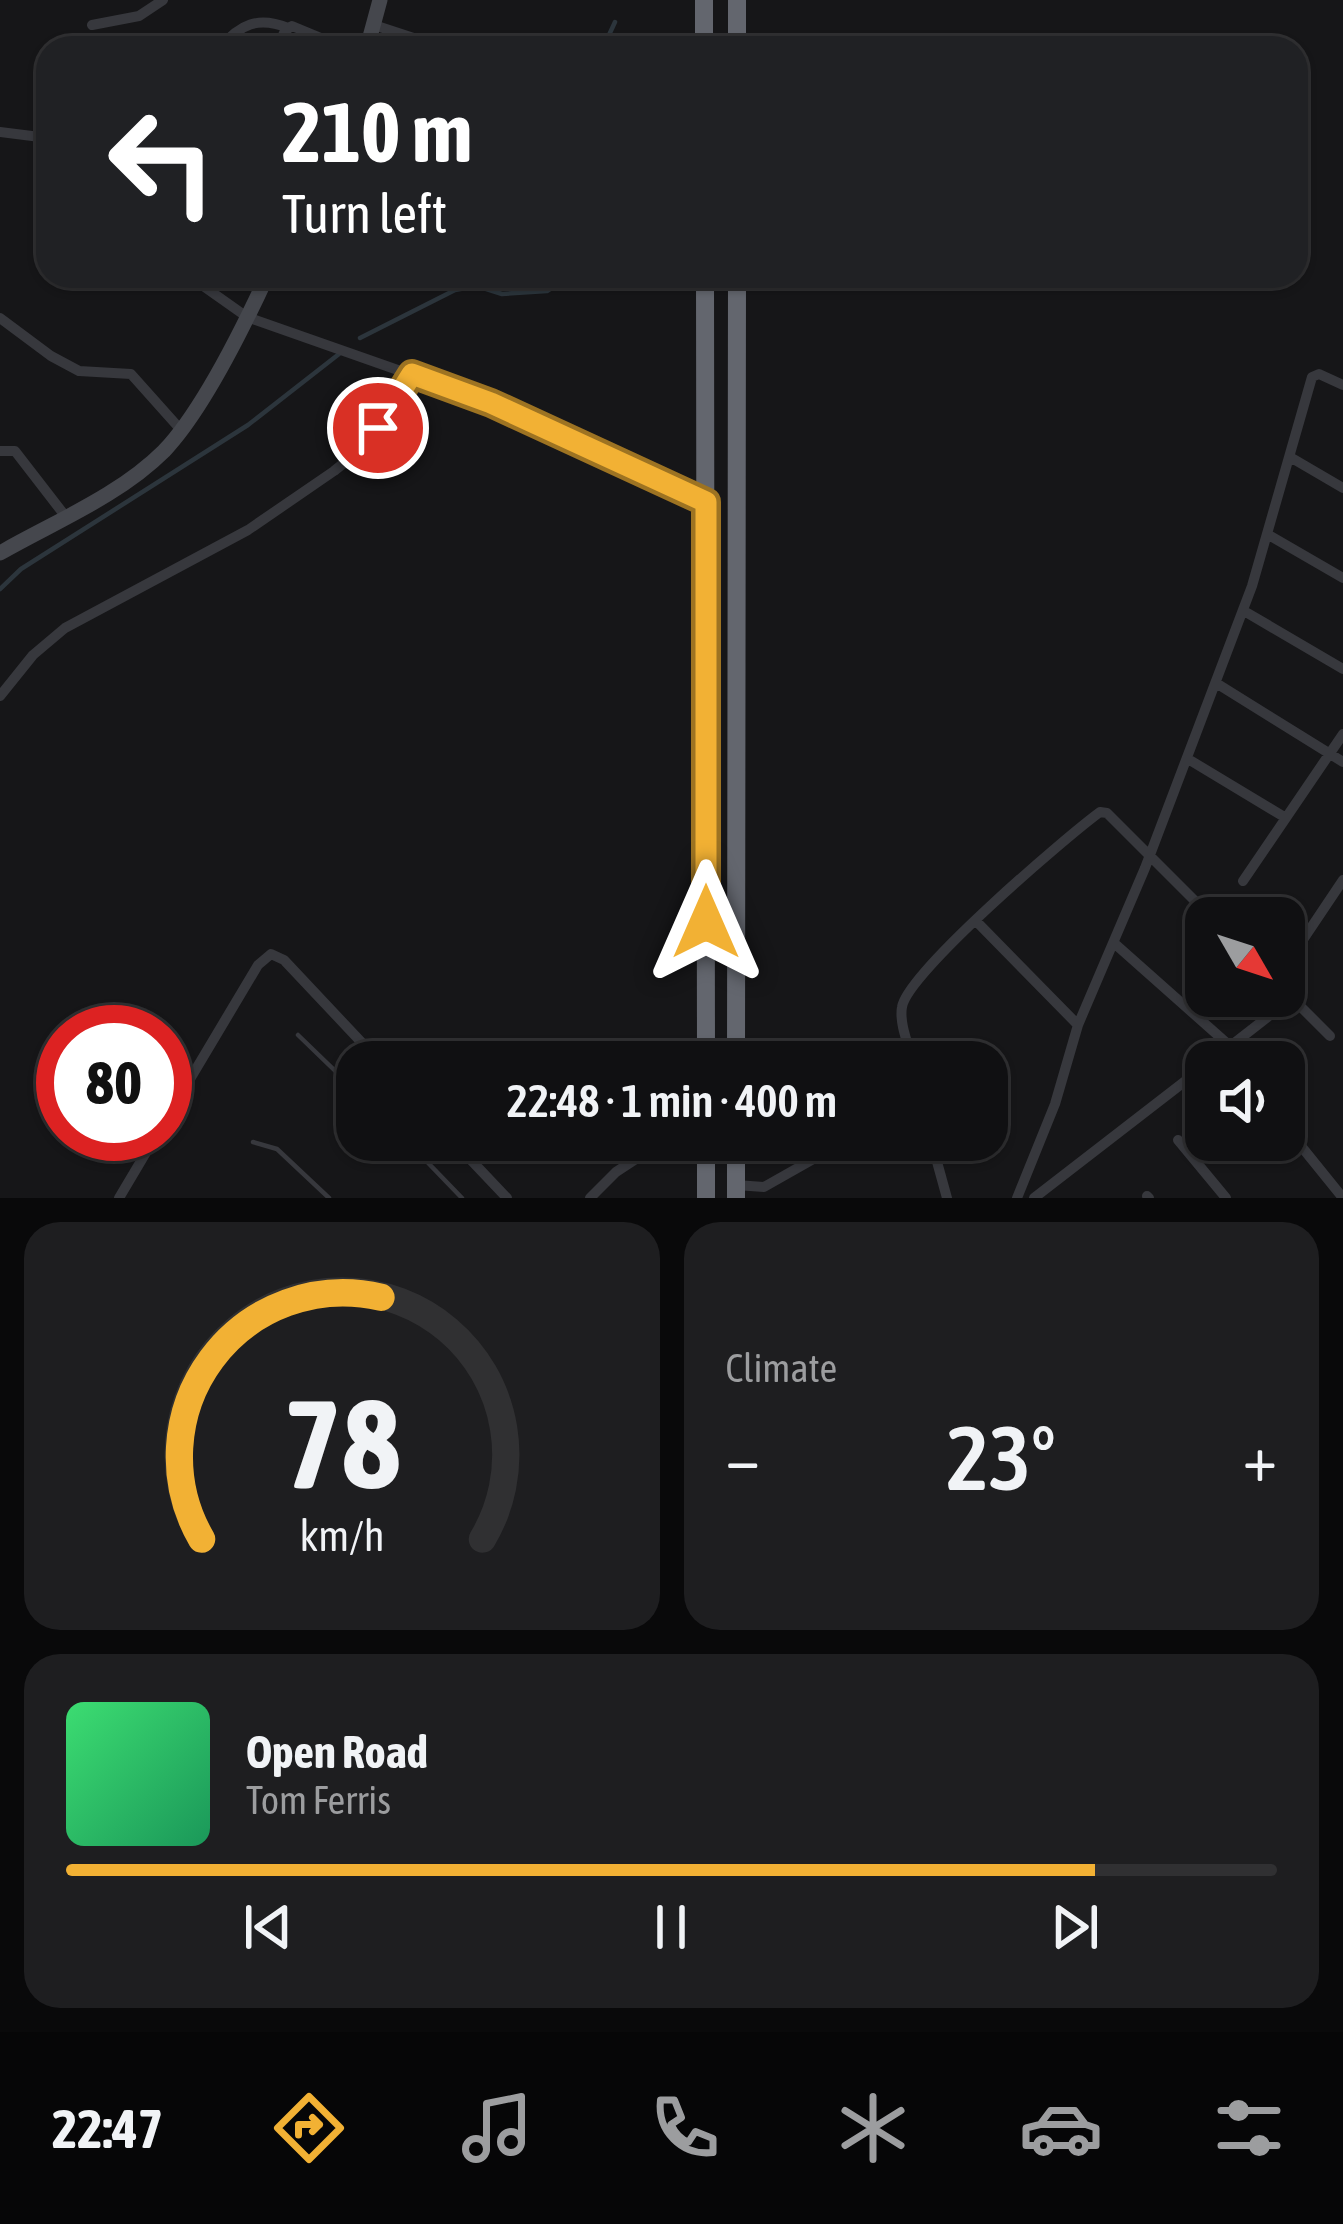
<!DOCTYPE html>
<html lang="en">
<head>
<meta charset="utf-8">
<style>
  :root { --surface:#101012; --page:#1e1e20; --text:#f1f3f6; --muted:#9c9d9f; --line:#303032; --accent:#f2b134 }
  body { margin:0; font-family:"Asap Condensed",sans-serif; background:var(--page); color:var(--text); height:100vh; display:flex; flex-direction:column; font-size:45px; white-space:nowrap }
  * { box-sizing:border-box; margin:0 }
  p { font-size:39px; color:var(--muted) }
  .icon { flex:none; width:66px; height:66px; fill:none; stroke:currentColor; stroke-width:2; stroke-linecap:round; stroke-linejoin:round }
  .map { position:relative; height:1198px; overflow:hidden }
  .drawer { display:flex; flex-direction:column; gap:24px; padding:24px; background:#09090a; flex:1 }
  .drawer>* { flex:none }
  .top-card { position:absolute; left:36px; top:36px; width:1272px; height:252px; border-radius:36px; box-shadow:0 3px 9px #0004,0 0 0 3px var(--line); background:#202124; color:#fff; overflow:hidden }
  .needle { width:78px; rotate:129deg }
  .controls { position:absolute; left:1185px; top:897px; display:grid; gap:24px }
  .controls a { display:grid; place-items:center; width:120px; height:120px; border-radius:24px; background:var(--surface); box-shadow:0 3px 9px #0004,0 0 0 3px var(--line); font-size:60px }
  .speed { position:absolute; left:36px; top:1005px; display:flex; gap:24px; font-size:60px; font-weight:700; text-align:center }
  .speed>* { display:grid; place-content:center; width:156px; height:156px; border-radius:50%; background:var(--surface); box-shadow:0 3px 9px #0004,0 0 0 3px var(--line); line-height:1 }
  .speed .limit { border:18px solid #d22; background:#fff; color:#111 }
  .pin { position:absolute; display:grid; place-items:center; width:102px; height:102px; color:#fff; margin:-51px; border:6px solid #fff; border-radius:50%; box-shadow:0 3px 12px #0007 }
  .me { position:absolute; width:132px; margin:-66px; rotate:0deg; stroke-linejoin:round; filter:drop-shadow(0 0 9px #0008) }
  .turn { display:flex; align-items:center; gap:42px; height:252px; padding:0 48px; font-size:54px }
  .turn .icon { width:156px; height:156px; stroke-width:2.5 }
  .turn b { display:block; font-size:84px; line-height:102px }
  .big { font-size:90px; font-weight:600; line-height:1.1 }
  .drawer .widget { flex:1; display:flex; flex-direction:column; justify-content:center; gap:18px; min-width:0; padding:0 42px; border-radius:36px; background:var(--page) }
  .drawer .dial { align-items:center; gap:0 }
  .dial svg { height:312px; overflow:visible; fill:none; stroke:var(--line); stroke-width:7; stroke-linecap:round; text-anchor:middle }
  .dial text { fill:var(--text); stroke:none }
  .song { display:flex; align-items:center; gap:36px }
  .cover { width:144px; height:144px; border-radius:18px; background:linear-gradient(135deg,hsl(140 70% 55%),hsl(150 70% 35%)) }
  .played { height:12px; border-radius:6px; background:linear-gradient(90deg,var(--accent) 85%,var(--line) 85%) }
  .keys { display:flex; justify-content:space-around; direction:ltr }
  .heat { display:flex; justify-content:space-between; align-items:center; font-size:66px; direction:ltr }
  .drawer .tiles { flex:1; display:grid; gap:24px; grid-template-columns:1fr 1fr }
  .widget:last-child { grid-column:span 2 }
  .trip { position:absolute; left:336px; top:1041px; width:672px; height:120px; border-radius:36px; background:var(--surface); box-shadow:0 3px 9px #0004,0 0 0 3px var(--line); font-weight:600; line-height:120px; text-align:center }
  .dock { display:flex; height:192px; justify-content:space-around; align-items:center; background:#060607; color:var(--muted) }
  .dock .icon { width:84px; height:84px }
  .dock .current { color:var(--accent) }
  .dock b { font-size:54px; color:var(--text) }
  .map>svg:first-child { display:block }
  .lines { fill:none; stroke-linecap:round; stroke-linejoin:round }
  .stream { stroke:#2c353c; stroke-width:4.5 }
  .lane { stroke:#37383d; stroke-width:4.5 }
  .street { stroke:#37383d; stroke-width:10 }
  .secondary { stroke:#45474d; stroke-width:15 }
  .highway { stroke:#63666e; stroke-width:18 }
  .route-casing { stroke:#9d7322; stroke-width:30 }
  .route { stroke:#f2b134; stroke-width:21 }
</style>
</head>
<body>
<div class="map">
<svg width="1343" height="1198" viewBox="0 0 1343 1198">
  <rect width="100%" height="100%" fill="#161618"/>
  <g class="lines">
    <path class="stream" d="M611,48L609,35L615,22
      M360,338L455,290L477,286L502,294L547,291L571,276
      M0,589L21,569L248,425L339,354"/>
    <path class="lane" d="M298,1035L357,1092
      M406,1140L462,1198
      M253,1142L277,1149L329,1198"/>
    <path class="street" d="M92,25L139,16L163,0
      M374,25L444,48
      M220,48C240,24 258,16 288,28
      M277,48L285,31L292,26L345,48
      M0,132L48,138
      M189,276L247,317L412,375
      M0,318L51,356L79,371L131,374L181,430
      M0,451H15L66,517
      M1290,457L1343,488
      M1267,534L1343,578
      M1244,611L1343,669
      M1216,683L1343,762
      M0,696L33,655L65,628L248,530L334,471L365,446L412,375L457,388L706,502
      M1188,759L1286,818
      M1243,881L1343,734
      M976,921L1078,1025
      M1114,943L1230,1046
      M1284,968L1343,880
      M1284,990L1330,1036
      M913,1062C909,1046 899,1024 902,1007C907,973 1066,837 1100,812L1107,813L1212,918
      M1210,1062L1292,998
      M987,1102L1005,1084
      M165,1121L258,965L271,954L284,960L380,1062
      M1284,1125L1343,1198
      M452,1140L507,1198
      M892,1140L934,1152L948,1140
      M931,1140L947,1198
      M1178,1140L1226,1198
      M736,1185L764,1187L847,1140
      M1147,1196L1149,1198
      M119,1198L157,1134
      M590,1198L616,1172L657,1145L706,1162
      M1017,1198L1055,1104L1078,1025L1145,868L1252,586L1312,377L1319,374L1343,385
      M1034,1198L1206,1065"/>
    <path class="secondary" d="M367,48L380,0
      M0,553C54,522 119,496 164,451C203,410 243,328 267,276"/>
    <path class="highway" d="M704,0V48
      M737,0V48
      M705,276L706,1062
      M736,1062L737,276
      M706,1198V1140
      M736,1198V1140"/>
  </g>
  <g class="lines">
    <defs>
      <path id="route" d="M378,428L412,374L491,403L706,502V922"/>
    </defs>
    <use href="#route" class="route-casing"/>
    <use href="#route" class="route"/>
  </g>
</svg>
<div class="controls">
<a><svg class="needle" viewBox="-14 -14 28 28"><path d="M0-13l5 13h-10z" fill="#e53935"/><path d="M0 13l5-13h-10z" fill="#9c9d9f"/></svg></a>
<a><svg class="icon" aria-label="sound" viewBox="0 0 24 24"><path d="M4 9h4l5-4v14l-5-4H4zM17 9q2 3 0 6"/></svg></a>
</div>
<div class="speed"><div class="limit">80</div></div>
<div class="pin" style="left:378px;top:428px;background:#d93025"><svg class="icon" aria-label="arrive" viewBox="0 0 24 24"><path d="M6 21V4h12l-3 4 3 4H6"/></svg></div>
<svg class="me" style="left:706px;top:922px" viewBox="-20 -20 40 40"><path d="M0-17L14 15 0 8-14 15z" fill="#f2b134" stroke="#fff" stroke-width="4"/></svg>
<div class="trip">22:48 · 1 min · 400 m</div>
<div class="top-card">
<div class="turn"><svg class="icon" aria-label="left" viewBox="0 0 24 24"><path d="M17 20v-9H6M10 6l-5 5 5 5"/></svg><div><b>210 m</b>Turn left</div></div>
</div>
</div>
<section class="drawer">
<div class="tiles">
<div class="widget dial"><svg viewBox="0 0 100 80">
<path d="M14 69A42 42 0 1 1 86 69"/>
<path d="M14 69A42 42 0 0 1 60 7" stroke="#f2b134"/>
<text x="50" y="56" font-size="32" font-weight="700">78</text>
<text x="50" y="72" font-size="11">km/h</text>
</svg></div>
<div class="widget"><p>Climate</p>
<div class="heat"><a>−</a><b class="big">23°</b><a>+</a></div>
</div>
<div class="widget">
<div class="song"><i class="cover"></i><div><b>Open Road</b><p>Tom Ferris</p></div></div>
<div class="played"></div>
<div class="keys"><svg class="icon" aria-label="previous" viewBox="0 0 24 24"><path d="M18 5L8 12l10 7zM5 5v14"/></svg><svg class="icon" aria-label="pause" viewBox="0 0 24 24"><path d="M8 5v14M16 5v14"/></svg><svg class="icon" aria-label="next" viewBox="0 0 24 24"><path d="M6 5l10 7-10 7zM19 5v14"/></svg></div>
</div>
</div>
</section>
<nav class="dock">
<b>22:47</b>
<svg class="icon current" aria-label="directions" viewBox="0 0 24 24"><path d="M12 3l9 9-9 9-9-9zM9 14v-3h6M13 9l2 2-2 2"/></svg>
<svg class="icon" aria-label="music" viewBox="0 0 24 24"><path d="M9 18V5l10-2v13"/><circle cx="6" cy="18" r="3"/><circle cx="16" cy="16" r="3"/></svg>
<svg class="icon" aria-label="phone" viewBox="0 0 24 24"><path d="M5 4h4l2 5-3 2q2 4 5 5l2-3 5 2v4C11 20 4 13 5 4z"/></svg>
<svg class="icon" aria-label="climate" viewBox="0 0 24 24"><path d="M12 3v18M4 7l16 10M4 17L20 7"/></svg>
<svg class="icon" aria-label="car" viewBox="0 0 24 24"><path d="M5 17H2v-5l4-1 3-4h7l3 4 3 1v5h-3M9 17h6M6 11h13"/><circle cx="7" cy="17" r="2"/><circle cx="17" cy="17" r="2"/></svg>
<svg class="icon" aria-label="filters" viewBox="0 0 24 24"><path d="M4 7h16M4 17h16"/><circle cx="9" cy="7" r="2"/><circle cx="15" cy="17" r="2"/></svg>
</nav>
</body>
</html>
